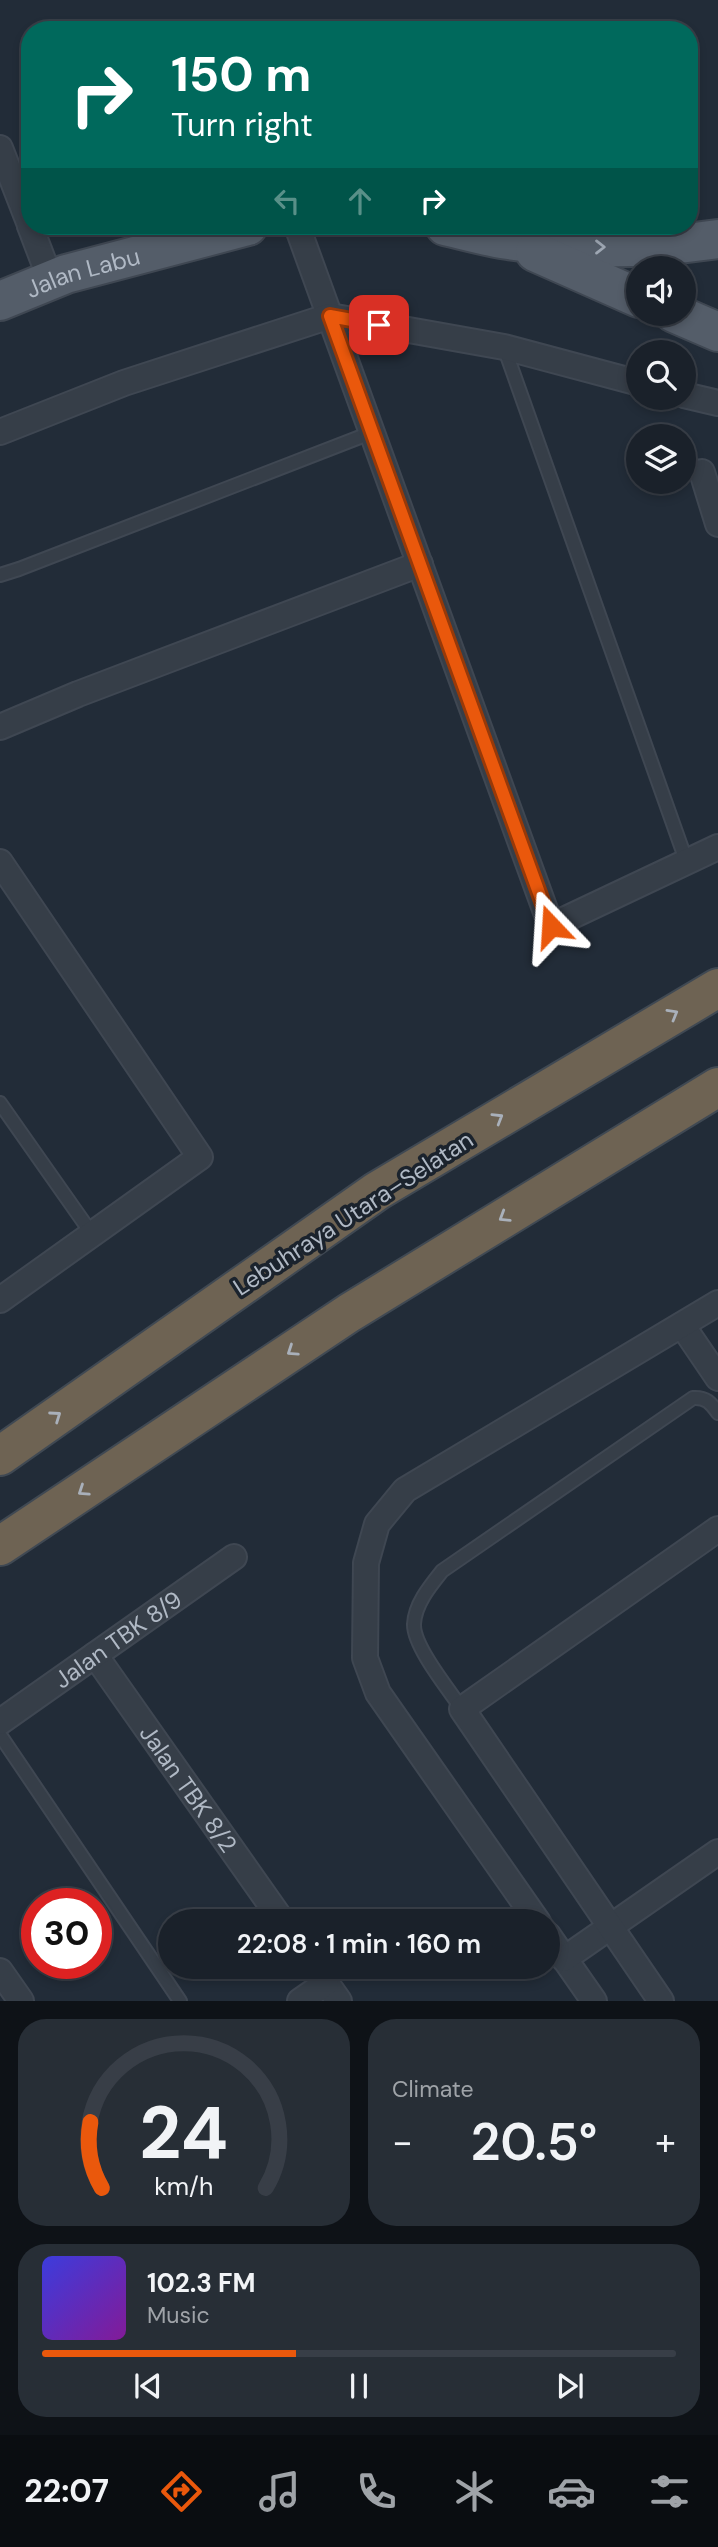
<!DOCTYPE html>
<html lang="en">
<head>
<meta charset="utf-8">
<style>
  :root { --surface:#1a212a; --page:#272e36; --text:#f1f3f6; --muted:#9fa3a8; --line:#383e47; --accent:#ea580c }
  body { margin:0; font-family:"DM Sans",sans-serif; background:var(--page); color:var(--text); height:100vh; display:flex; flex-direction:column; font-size:26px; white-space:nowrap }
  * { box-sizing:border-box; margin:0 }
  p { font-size:23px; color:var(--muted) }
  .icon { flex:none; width:38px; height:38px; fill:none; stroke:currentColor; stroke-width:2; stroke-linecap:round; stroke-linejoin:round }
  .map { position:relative; height:2001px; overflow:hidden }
  .sheet { display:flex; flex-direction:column; gap:18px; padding:18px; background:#0e1217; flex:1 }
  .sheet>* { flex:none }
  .hud { position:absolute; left:21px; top:21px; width:677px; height:214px; border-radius:28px; box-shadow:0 4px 10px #0003,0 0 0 2px var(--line); background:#00695c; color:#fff; overflow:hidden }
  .tools { position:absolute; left:626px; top:256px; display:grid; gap:14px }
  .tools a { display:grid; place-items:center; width:70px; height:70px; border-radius:50%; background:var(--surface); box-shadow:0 4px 10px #0003,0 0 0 2px var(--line); font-size:35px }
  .speed { position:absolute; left:21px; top:1888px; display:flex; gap:14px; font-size:35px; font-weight:700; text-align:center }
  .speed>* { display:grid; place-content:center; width:91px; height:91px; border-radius:50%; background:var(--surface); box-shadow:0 4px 10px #0003,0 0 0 2px var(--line); line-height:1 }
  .speed .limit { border:10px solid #d22; background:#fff; color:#111 }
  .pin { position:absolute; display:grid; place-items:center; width:60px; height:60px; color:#fff; margin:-30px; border-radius:14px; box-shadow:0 4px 10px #0006 }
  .me { position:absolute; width:77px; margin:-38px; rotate:340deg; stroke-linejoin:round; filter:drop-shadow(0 0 5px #0008) }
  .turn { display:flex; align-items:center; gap:24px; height:147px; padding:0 35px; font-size:32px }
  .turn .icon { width:91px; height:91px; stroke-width:2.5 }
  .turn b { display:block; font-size:49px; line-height:60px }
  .lanes { display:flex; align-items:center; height:66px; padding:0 35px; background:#0003; justify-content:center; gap:35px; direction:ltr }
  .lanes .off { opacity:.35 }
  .big { font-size:52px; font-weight:600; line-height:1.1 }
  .sheet .widget { flex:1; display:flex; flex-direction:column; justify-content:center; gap:10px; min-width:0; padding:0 24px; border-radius:28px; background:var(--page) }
  .sheet .dial { align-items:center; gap:0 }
  .dial svg { height:182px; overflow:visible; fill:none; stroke:var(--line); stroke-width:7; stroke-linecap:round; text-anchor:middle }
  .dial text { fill:var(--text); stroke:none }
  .song { display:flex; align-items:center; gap:21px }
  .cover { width:84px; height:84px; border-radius:10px; background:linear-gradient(135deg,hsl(240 70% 55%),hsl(290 70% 35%)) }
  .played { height:7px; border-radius:4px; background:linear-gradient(90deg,var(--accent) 40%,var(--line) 40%) }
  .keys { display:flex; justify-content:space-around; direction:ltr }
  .heat { display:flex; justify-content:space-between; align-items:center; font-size:38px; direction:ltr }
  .sheet .tiles { flex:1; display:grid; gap:18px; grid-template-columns:1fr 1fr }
  .widget:last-child { grid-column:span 2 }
  .trip { position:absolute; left:158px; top:1909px; width:402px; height:70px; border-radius:35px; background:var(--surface); box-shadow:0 4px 10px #0003,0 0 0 2px var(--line); font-weight:600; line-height:70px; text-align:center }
  .dock { display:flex; height:112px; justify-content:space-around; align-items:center; background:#0a0d11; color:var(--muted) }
  .dock .icon { width:49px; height:49px }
  .dock .current { color:var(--accent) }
  .dock b { font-size:32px; color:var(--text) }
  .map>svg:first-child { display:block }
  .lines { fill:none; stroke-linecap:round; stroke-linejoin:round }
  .lane-casing { stroke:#3f4752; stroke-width:16 }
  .street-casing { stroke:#3f4752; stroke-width:28 }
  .primary-casing { stroke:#3f4752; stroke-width:42 }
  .highway-casing { stroke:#404953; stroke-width:42 }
  .lane { stroke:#363e48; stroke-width:12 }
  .street { stroke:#363e48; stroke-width:24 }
  .primary { stroke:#545d69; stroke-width:38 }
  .highway { stroke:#6e6353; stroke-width:38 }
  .oneway { stroke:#9ea7b3 }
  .oneway2 { stroke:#a9b0ba }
  .route-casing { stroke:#983908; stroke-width:18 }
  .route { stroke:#ea580c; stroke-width:12 }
  .labels { text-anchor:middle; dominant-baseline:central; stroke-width:7; stroke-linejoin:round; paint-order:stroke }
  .street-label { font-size:24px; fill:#b0b9c5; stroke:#1b232d }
</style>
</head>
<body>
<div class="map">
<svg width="718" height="2001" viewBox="0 0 718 2001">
  <rect width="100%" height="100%" fill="#222c38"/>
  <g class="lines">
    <defs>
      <path id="lane" d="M504,347L687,863
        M0,575L19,569L373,432
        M0,1103L92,1234
        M462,1709C449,1690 413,1646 414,1624C415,1604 430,1586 442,1571L693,1398C706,1397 711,1403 718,1413
        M0,1735L180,2001"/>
      <g id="street">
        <path d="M0,148L30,225"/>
        <path d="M30,226L51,281"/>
        <path d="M297,226L551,926L718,847"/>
        <path d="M684,395L718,403"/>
        <path d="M0,432L124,383L330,316L504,347L639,383"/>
        <path d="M702,472L718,524"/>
        <path d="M0,727L78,694L420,564"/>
        <path d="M0,862L200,1157L0,1300"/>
        <path d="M682,1325L718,1378"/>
        <path id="s1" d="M95,1655L283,1922"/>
        <path id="s2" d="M0,1722L234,1557"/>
        <path d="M538,1922L378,1693L365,1658L366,1563L377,1524L405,1490L718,1303"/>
        <path d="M548,1935L594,2001"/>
        <path d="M564,1959L718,1852"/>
        <path d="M315,1967L339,2001"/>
        <path d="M0,1971L21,2001"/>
        <path d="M300,2001L326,1983"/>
        <path d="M661,2001L462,1709L718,1529"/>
      </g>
      <g id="primary">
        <path d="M445,226C466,231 487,237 508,240C577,251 649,249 718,239"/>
        <path d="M535,252L639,298"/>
        <path id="s3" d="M0,301L66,274L248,226"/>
        <path d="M674,313L718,332"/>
      </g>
      <path id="highway" d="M0,1456L377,1191L718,988
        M0,1546L349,1313L718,1087"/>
    </defs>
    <use href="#lane" class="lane-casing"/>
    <use href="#street" class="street-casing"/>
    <use href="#primary" class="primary-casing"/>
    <use href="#highway" class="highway-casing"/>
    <use href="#lane" class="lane"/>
    <use href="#street" class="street"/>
    <use href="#primary" class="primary"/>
    <use href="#highway" class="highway"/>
  </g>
  <defs><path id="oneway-chevron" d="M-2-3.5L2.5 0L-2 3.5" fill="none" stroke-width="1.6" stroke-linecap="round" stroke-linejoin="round" transform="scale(1.75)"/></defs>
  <use class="oneway" href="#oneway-chevron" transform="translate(600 247)"/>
  <g class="oneway2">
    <use href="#oneway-chevron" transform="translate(673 1014) rotate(-30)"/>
    <use href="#oneway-chevron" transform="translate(498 1118) rotate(-31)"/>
    <use href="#oneway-chevron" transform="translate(504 1217) rotate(148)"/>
    <use href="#oneway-chevron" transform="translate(292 1351) rotate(146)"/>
    <use href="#oneway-chevron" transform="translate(56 1416) rotate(-35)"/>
    <use href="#oneway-chevron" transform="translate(83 1491) rotate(146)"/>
  </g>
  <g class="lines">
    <defs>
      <path id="route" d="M379,325L330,316L551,926"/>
    </defs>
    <use href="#route" class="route-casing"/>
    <use href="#route" class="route"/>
  </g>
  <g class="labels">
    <g class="street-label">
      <text stroke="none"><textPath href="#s3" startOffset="88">Jalan Labu</textPath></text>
      <text transform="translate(353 1213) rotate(-33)">Lebuhraya Utara–Selatan</text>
      <text stroke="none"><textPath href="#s2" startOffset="144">Jalan TBK 8/9</textPath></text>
      <text stroke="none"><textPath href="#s1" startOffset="163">Jalan TBK 8/2</textPath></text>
    </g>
  </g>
</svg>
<div class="tools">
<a><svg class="icon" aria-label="sound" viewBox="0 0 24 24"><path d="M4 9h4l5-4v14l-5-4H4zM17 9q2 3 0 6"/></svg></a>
<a><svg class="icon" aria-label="search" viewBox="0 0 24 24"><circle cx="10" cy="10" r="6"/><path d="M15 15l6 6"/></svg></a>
<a><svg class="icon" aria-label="layers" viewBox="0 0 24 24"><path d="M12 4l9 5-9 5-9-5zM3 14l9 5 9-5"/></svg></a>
</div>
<div class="speed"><div class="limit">30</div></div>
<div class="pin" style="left:379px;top:325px;background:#d93025"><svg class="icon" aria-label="arrive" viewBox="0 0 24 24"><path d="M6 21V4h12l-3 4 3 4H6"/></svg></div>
<svg class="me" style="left:551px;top:926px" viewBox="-20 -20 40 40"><path d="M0-17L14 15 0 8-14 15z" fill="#ea580c" stroke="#fff" stroke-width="4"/></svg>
<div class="trip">22:08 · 1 min · 160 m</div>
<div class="hud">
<div class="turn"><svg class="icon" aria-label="right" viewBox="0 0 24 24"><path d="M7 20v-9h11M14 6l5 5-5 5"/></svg><div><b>150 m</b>Turn right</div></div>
<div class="lanes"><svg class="icon off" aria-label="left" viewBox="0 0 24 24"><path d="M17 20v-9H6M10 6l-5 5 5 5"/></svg><svg class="icon off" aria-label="ahead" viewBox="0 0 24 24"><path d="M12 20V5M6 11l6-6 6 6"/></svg><svg class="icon" aria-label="right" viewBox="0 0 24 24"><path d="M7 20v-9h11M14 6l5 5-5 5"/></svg></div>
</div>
</div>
<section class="sheet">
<div class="tiles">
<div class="widget dial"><svg viewBox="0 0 100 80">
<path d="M14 69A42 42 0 1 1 86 69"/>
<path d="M14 69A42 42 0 0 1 9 40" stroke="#ea580c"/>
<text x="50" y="56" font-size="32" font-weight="700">24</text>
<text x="50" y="72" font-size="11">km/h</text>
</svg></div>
<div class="widget"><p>Climate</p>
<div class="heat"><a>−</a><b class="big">20.5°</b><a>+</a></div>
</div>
<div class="widget">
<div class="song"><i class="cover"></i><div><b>102.3 FM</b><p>Music</p></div></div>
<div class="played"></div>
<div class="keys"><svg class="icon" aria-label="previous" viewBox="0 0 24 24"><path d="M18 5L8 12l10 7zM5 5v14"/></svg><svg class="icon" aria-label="pause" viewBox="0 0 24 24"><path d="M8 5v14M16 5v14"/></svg><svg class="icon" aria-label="next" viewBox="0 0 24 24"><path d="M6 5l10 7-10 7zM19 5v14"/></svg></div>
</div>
</div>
</section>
<nav class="dock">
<b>22:07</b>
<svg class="icon current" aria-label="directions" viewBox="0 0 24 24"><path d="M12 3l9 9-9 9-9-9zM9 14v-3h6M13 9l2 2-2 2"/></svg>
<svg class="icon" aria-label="music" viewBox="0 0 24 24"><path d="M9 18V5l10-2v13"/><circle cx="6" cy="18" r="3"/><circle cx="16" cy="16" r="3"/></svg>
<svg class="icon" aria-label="phone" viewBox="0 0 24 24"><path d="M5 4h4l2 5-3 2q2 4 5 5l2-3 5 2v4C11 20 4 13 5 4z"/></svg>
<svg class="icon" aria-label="climate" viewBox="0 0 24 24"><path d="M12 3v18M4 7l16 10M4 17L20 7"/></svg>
<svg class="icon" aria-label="car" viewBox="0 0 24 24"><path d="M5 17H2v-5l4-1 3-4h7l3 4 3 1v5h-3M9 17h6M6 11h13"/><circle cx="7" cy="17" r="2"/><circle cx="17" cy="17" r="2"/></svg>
<svg class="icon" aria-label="filters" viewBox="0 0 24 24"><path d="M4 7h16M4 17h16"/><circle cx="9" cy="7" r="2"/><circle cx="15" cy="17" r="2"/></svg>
</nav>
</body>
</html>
